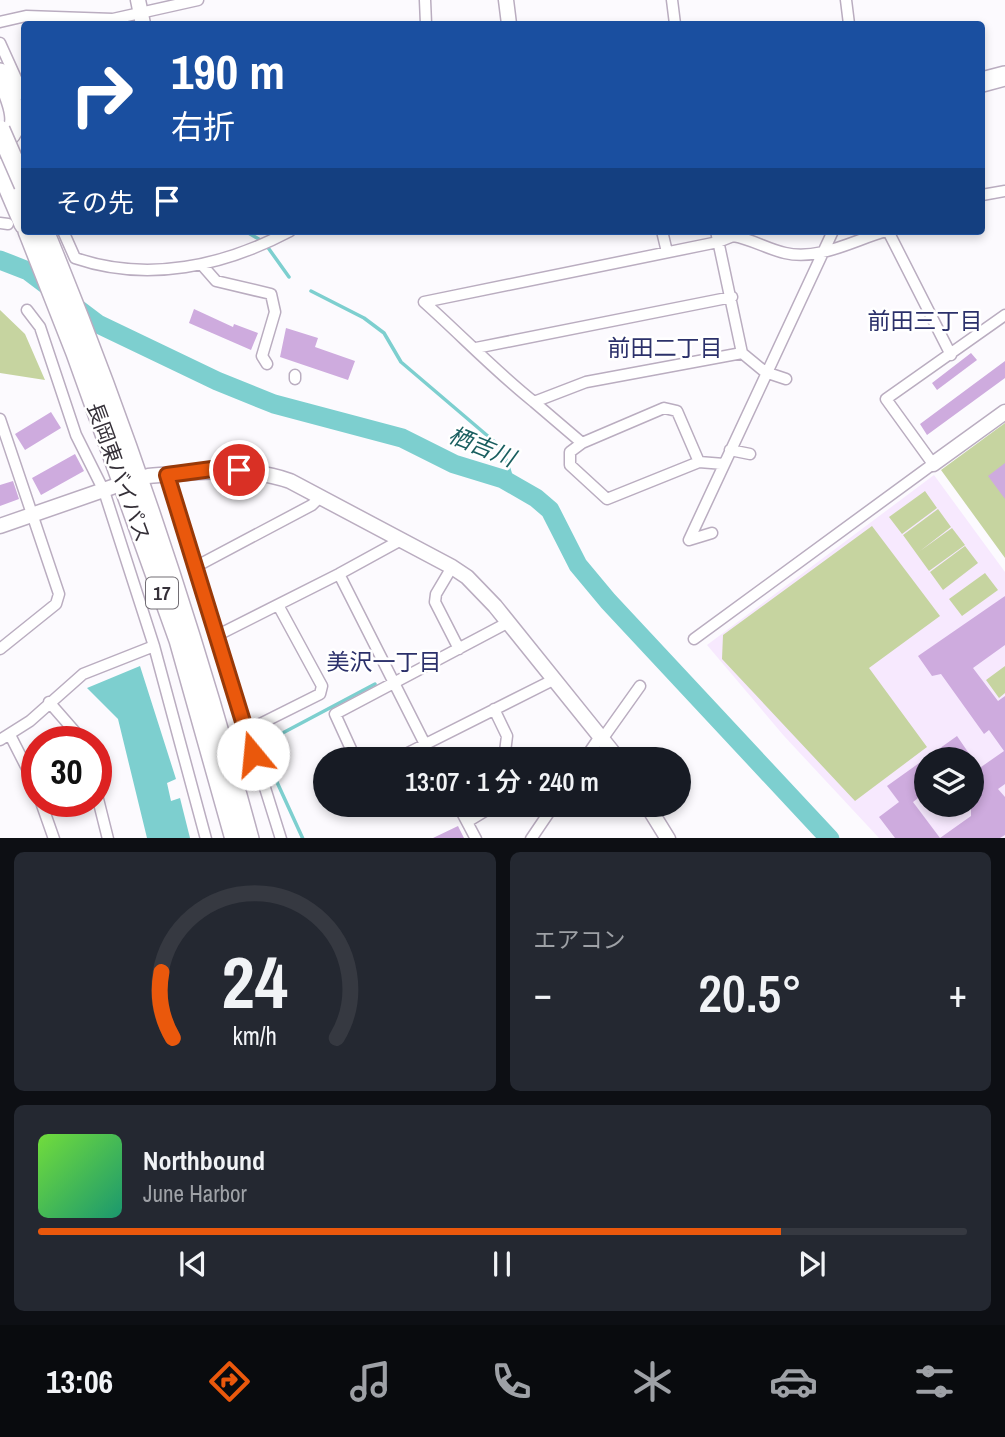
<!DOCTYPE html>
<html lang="ja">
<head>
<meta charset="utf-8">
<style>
  :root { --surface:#171b24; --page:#242831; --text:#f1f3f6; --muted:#9ea1a6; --line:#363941; --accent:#ea580c }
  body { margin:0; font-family:"Archivo Narrow","Noto Sans JP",sans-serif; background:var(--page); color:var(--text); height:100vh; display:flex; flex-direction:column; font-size:26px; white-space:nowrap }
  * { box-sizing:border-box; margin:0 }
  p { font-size:23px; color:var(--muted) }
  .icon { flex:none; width:38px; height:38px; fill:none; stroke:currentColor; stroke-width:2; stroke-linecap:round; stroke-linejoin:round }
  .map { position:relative; height:838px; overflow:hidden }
  .sheet { display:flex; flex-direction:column; gap:14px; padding:14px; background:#0d0f14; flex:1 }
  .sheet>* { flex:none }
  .top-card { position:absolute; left:21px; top:21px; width:964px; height:214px; border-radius:7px; box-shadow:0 4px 10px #0003; background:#1a4fa0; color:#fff; overflow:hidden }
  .buttons { position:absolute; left:914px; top:747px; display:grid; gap:14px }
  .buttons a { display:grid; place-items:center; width:70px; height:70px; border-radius:50%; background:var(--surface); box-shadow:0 4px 10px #0003; font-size:35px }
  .speed { position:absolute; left:21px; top:726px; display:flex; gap:14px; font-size:35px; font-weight:700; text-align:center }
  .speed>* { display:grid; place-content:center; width:91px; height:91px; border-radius:50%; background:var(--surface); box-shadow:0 4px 10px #0003; line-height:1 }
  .speed .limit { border:10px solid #d22; background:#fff; color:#111 }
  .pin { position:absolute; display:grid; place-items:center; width:60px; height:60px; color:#fff; margin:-30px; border:4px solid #fff; border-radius:50%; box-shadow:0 2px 7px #0007 }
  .me { position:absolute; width:77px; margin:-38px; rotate:343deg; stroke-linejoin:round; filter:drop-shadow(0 0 5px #0008) }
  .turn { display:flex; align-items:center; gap:24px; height:147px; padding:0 35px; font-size:32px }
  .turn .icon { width:91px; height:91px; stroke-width:2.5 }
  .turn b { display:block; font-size:49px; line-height:60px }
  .then { display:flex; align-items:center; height:66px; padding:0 35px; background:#0003; gap:14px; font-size:26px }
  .big { font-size:52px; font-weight:600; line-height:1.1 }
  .sheet .widget { flex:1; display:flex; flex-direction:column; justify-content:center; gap:10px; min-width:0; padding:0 24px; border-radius:10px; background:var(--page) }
  .sheet .dial { align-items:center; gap:0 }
  .dial svg { height:182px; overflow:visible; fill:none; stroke:var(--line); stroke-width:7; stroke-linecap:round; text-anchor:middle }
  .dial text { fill:var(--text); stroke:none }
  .song { display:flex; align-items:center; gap:21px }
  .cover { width:84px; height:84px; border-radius:10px; background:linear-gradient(135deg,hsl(100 70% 55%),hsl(160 70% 35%)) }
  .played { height:7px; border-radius:4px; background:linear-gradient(90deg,var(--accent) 80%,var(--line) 80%) }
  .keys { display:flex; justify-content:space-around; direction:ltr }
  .heat { display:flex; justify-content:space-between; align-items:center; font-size:38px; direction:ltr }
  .sheet .tiles { flex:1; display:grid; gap:14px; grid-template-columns:1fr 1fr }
  .widget:last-child { grid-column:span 2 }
  .trip { position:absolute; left:313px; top:747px; width:378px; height:70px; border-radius:35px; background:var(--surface); box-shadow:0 4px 10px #0003; font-weight:600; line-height:70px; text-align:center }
  .menu { display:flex; height:112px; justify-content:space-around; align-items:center; background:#090b0e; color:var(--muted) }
  .menu .icon { width:49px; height:49px }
  .menu .selected { color:var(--accent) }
  .menu b { font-size:32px; color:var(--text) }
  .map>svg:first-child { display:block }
  .built { fill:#f7e9fe; fill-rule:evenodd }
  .green { fill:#c6d4a0 }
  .water { fill:#7dcfcf }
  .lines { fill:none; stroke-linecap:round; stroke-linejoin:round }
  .stream { stroke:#7dcfcf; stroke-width:3.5 }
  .river { stroke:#7dcfcf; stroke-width:19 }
  .building { fill:#ceabde }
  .street-casing { stroke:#baadc0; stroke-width:13 }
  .secondary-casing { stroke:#baadc0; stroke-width:17 }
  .highway-casing { stroke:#baadc0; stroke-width:22 }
  .street { stroke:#fff; stroke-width:10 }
  .secondary { stroke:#fff; stroke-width:14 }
  .highway { stroke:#fff; stroke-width:19 }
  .highway-bridge-casing { stroke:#baadc0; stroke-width:22; stroke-linecap:butt }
  .highway-bridge { stroke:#fff; stroke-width:19 }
  .route-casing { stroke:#983908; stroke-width:18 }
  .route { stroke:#ea580c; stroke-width:12 }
  .labels { text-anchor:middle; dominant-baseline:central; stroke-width:5; stroke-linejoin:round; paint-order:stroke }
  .shield { fill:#fff; stroke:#726e74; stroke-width:2 }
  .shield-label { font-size:19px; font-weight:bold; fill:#353038 }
  .street-label { font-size:21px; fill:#353038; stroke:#fff }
  .neighbourhood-label { font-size:23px; fill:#2b306a; stroke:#fff }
  .water-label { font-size:23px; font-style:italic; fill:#195e5f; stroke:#fff }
</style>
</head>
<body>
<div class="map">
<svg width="1005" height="839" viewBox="0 0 1005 839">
  <rect width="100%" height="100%" fill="#fcfafe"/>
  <path class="built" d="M934,475L1005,572V838H879L784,736L707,645ZM926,760H971V805H926Z"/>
  <path class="green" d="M0,310L25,334L45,380L0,373Z
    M1005,423V558L941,470Z
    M925,491L937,508L902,534L889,517Z
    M938,509L951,527L920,551L952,528L965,545L929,571L903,535Z
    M872,526L940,616L869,668L927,747L855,801L722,659L723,635Z
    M965,546L978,563L943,590L930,572Z
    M985,573L998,590L962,616L949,599Z
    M1005,666V693L999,698L986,680Z"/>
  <path class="water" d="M140,666L176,779L167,783L171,801L180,798L190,838H147L118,719L87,688Z"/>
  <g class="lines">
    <path class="stream" d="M245,231L264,242L289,277
      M311,291L364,318L384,333L401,362L503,449L514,486
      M303,839L260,745L375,684"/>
    <path class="river" d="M0,260L28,271L98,324L217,381L274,404L402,438L454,464L503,479L536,498L550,510L578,565L608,601L830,839"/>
  </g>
  <path class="building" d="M194,309L233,327L234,324L258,333L251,350L189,323Z
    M286,328L318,338L315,347L355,361L348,380L280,357Z
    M971,353L977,360L937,390L932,383Z
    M1005,361V378L927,435L920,424Z
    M51,412L61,428L25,450L15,434Z
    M75,454L84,471L41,495L32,478Z
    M1005,463V499L988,476Z
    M13,481L19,499L0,506V485Z
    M1005,596V645L973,668L998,701L1005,696V784L998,789L1005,797V835L1000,838H940L971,816V774L1004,751L989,730L984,734L941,674L932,676L918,656Z
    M957,736L970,755L965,760H926V792L913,802L940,838H895L879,817L899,802L887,786Z
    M458,826L464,838H433Z"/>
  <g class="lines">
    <defs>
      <path id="street" d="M425,0L426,24
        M672,0L675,24
        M846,0L849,24
        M0,22L26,16L113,19L198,0
        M0,43L24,96
        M982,195L1005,191
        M0,223L8,224
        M63,231L75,258C148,283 224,266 290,231
        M662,231L667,252
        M716,231L742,353L765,372L786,379
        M888,231L951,355
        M202,265L216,281L271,294L275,312L262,356L267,364
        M27,310L40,327L76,435L104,491L154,646L206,839
        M476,348L732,297
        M742,353L586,382L534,402C495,371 461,335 424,302L718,242L733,236C752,239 767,249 785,253C819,261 854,240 886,231
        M295,379V375
        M534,402L582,443L664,408L677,411L699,462L724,464
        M0,419L59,594L56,604L0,649
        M582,443L570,452V465L607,499L699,462
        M730,450L750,454
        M167,475L281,839
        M689,540L833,231
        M689,540L712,533
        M197,566L312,505L319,498
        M452,567L436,594L435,602L459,649
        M339,574L433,760
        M216,636L339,574L401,540
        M694,639L933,464L886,399L1005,315
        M49,702L84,742
        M494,709L507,736L504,760
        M246,731L320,694L322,686L278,605
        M10,735L37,788
        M603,738L640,686
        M0,740L30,721L83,674L154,646
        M356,760L335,714L507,623
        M394,760L553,680
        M584,760L601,735
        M96,791L108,839
        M41,802L54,839
        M458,805L476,839
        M467,822L495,805
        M531,839L554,805"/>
      <path id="secondary" d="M138,0L143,24
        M506,0L509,24
        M933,464L1005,412
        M148,476C197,473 242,464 290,481L452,567L467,577L495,606L619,760
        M0,526L115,486
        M647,805L668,839"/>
      <path id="highway" d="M0,73C8,92 29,131 0,141
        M982,82L1005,76
        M0,168L24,224
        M28,231L76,353L179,640L235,839
        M44,231C126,429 193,632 249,839"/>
    </defs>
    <use href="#street" class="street-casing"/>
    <use href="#secondary" class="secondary-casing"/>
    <use href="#highway" class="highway-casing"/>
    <use href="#street" class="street"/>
    <use href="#secondary" class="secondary"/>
    <use href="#highway" class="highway"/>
    <defs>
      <path id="highway-bridge" d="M0,130L24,185"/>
    </defs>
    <use href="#highway-bridge" class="highway-bridge-casing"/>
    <use href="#highway-bridge" class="highway-bridge"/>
  </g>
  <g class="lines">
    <defs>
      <path id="route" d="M239,470L212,469L167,475L253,754"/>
    </defs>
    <use href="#route" class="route-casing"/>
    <use href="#route" class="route"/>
  </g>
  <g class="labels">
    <rect class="shield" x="146" y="577.5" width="32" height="31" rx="5"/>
    <g class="shield-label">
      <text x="162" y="593">17</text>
    </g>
    <g class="street-label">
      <text transform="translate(119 472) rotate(70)">長岡東バイパス</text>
    </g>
    <g class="neighbourhood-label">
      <text x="925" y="320">前田三丁目</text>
      <text x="665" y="347">前田二丁目</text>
      <text x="384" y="661">美沢一丁目</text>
    </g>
    <g class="water-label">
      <text transform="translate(482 446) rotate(22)">栖吉川</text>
    </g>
  </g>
</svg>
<div class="buttons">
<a><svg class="icon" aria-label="layers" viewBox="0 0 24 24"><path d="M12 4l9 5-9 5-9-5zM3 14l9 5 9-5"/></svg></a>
</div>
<div class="speed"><div class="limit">30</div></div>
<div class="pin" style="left:239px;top:470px;background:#d93025"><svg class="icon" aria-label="arrive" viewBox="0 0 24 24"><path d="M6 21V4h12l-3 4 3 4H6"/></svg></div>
<svg class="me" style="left:253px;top:754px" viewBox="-20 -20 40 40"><circle r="19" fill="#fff"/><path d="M0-13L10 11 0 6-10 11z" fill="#ea580c"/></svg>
<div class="trip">13:07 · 1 分 · 240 m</div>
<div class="top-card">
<div class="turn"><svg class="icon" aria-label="right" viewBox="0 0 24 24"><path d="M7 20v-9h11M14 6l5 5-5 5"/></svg><div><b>190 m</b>右折</div></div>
<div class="then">その先<svg class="icon" aria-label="arrive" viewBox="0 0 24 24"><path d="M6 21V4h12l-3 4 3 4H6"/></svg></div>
</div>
</div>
<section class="sheet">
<div class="tiles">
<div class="widget dial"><svg viewBox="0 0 100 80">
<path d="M14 69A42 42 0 1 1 86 69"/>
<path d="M14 69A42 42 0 0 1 9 40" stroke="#ea580c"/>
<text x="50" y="56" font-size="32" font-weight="700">24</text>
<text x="50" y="72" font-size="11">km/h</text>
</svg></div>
<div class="widget"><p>エアコン</p>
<div class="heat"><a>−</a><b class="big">20.5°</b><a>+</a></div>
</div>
<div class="widget">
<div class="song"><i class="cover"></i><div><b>Northbound</b><p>June Harbor</p></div></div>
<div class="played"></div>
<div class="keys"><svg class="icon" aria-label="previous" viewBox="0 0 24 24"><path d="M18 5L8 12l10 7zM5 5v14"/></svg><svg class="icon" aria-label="pause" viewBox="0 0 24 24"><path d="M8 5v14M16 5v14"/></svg><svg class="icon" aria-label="next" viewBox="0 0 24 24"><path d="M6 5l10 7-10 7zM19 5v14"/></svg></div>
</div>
</div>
</section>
<nav class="menu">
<b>13:06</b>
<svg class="icon selected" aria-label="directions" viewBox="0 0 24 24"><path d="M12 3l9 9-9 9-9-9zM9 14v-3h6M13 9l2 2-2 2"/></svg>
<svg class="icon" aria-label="music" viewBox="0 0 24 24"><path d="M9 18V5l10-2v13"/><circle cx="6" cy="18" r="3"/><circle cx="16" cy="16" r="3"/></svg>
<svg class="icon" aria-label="phone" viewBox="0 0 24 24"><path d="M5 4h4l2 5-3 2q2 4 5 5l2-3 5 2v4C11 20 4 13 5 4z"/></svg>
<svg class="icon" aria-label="climate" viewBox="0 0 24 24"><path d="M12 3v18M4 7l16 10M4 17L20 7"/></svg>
<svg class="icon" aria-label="car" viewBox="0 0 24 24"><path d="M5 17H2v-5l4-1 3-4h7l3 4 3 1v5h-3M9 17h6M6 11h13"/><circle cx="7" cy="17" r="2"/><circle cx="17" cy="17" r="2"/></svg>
<svg class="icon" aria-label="filters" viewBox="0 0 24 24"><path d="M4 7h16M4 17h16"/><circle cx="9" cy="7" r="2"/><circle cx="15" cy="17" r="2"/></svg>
</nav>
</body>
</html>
